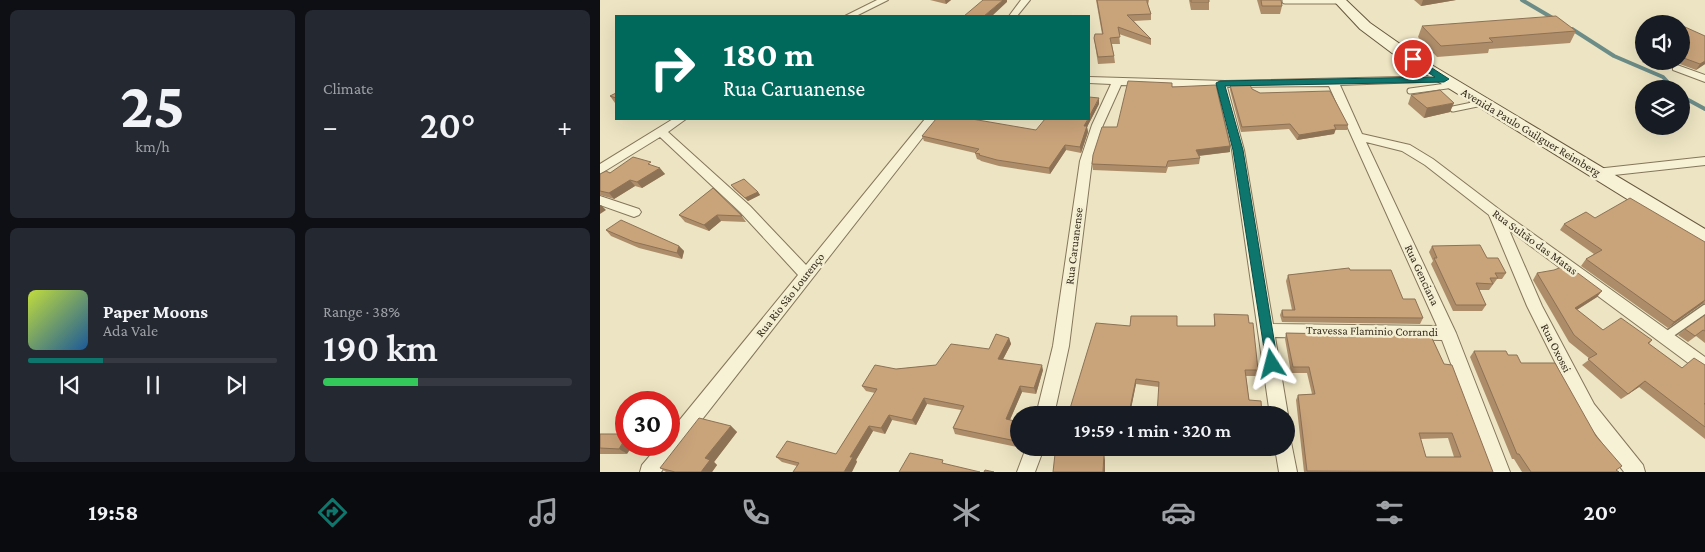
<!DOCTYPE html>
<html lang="en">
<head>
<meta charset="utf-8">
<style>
  :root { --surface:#171b24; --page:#242831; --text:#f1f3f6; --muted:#9ea1a6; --line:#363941; --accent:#0f766e }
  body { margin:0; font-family:"Crimson Pro",serif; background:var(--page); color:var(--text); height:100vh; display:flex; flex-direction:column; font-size:19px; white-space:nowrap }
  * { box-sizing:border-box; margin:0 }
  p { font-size:16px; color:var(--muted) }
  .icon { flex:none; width:28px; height:28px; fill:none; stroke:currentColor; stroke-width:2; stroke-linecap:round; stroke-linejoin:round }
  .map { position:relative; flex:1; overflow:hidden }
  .panel { display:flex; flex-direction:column; gap:10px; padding:10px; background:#0d0f14; width:600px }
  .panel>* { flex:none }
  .hud { position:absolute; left:15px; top:15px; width:475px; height:105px; border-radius:0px; box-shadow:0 5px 20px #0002; background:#00695c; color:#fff; overflow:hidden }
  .tools { position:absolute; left:1035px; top:15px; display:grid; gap:10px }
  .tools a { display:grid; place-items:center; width:55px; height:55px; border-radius:50%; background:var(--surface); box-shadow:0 5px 20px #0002; font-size:25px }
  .speed { position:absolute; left:15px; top:391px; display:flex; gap:10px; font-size:25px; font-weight:700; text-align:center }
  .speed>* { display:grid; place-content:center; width:65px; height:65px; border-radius:50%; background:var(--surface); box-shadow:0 5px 20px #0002; line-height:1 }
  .speed .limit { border:8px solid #d22; background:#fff; color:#111 }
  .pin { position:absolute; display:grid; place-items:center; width:42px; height:42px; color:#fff; margin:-21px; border:2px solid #fff; border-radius:50%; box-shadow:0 1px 5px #0007 }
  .me { position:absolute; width:55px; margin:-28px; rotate:351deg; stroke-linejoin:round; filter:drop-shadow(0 0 4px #0008) }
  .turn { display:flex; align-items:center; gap:18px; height:105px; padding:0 25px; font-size:22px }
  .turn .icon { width:65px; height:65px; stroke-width:2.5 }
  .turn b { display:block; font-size:35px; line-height:42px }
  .big { font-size:38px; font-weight:600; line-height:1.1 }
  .panel .tile { flex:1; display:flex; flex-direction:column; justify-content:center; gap:8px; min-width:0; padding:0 18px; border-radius:8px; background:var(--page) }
  .panel .dial { align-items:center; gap:0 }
  .dial b { font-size:65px; line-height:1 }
  .song { display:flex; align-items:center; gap:15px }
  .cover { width:60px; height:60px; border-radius:8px; background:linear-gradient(135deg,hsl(70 70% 55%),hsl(210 70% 35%)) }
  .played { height:5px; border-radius:2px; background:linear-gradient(90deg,var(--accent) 30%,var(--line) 30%) }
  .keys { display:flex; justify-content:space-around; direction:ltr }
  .heat { display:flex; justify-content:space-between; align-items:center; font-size:28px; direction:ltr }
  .charge { height:8px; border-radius:4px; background:linear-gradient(90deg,#34c759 38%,var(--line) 0) }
  .panel .tiles { flex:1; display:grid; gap:10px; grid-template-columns:repeat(2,1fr) }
  .trip { position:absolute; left:410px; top:406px; width:285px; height:50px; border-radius:25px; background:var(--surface); box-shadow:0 5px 20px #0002; font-weight:600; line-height:50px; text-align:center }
  .tabs { display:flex; height:80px; justify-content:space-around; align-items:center; background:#090b0e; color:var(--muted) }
  .tabs .icon { width:35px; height:35px }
  .tabs .current { color:var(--accent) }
  .tabs b { font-size:22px; color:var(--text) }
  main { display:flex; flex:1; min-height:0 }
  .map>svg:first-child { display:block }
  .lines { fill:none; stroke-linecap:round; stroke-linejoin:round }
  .stream { stroke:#6c8c88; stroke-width:4 }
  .service-far1-casing { stroke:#85765a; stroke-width:7 }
  .service-casing { stroke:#85765a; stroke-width:11 }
  .minor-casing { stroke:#85765a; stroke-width:2 }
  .secondary-casing { stroke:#67573d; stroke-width:2 }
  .service-far1 { stroke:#f7f1d5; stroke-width:5 }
  .service { stroke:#f7f1d5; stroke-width:8 }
  .minor { fill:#f7f1d5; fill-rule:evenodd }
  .secondary { fill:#f7f1d5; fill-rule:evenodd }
  .wall { fill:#ad8c69; fill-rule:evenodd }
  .shaded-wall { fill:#8d7255 }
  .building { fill:#c9a37a; stroke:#8d7255; fill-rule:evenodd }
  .route { fill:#0f766e; stroke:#0a4d48 }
  .labels { text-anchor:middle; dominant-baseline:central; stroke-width:5; stroke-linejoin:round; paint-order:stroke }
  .street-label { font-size:12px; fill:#362c1e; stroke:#f4eed2 }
</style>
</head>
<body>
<main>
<section class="panel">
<div class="tiles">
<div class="tile dial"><b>25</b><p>km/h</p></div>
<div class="tile"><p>Climate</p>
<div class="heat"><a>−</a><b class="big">20°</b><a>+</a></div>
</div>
<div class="tile">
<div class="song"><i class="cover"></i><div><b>Paper Moons</b><p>Ada Vale</p></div></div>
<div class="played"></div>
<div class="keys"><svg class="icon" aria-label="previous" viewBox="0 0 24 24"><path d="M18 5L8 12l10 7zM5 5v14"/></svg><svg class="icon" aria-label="pause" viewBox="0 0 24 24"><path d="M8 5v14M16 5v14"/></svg><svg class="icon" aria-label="next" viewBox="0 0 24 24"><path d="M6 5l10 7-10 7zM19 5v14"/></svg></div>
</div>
<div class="tile"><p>Range · 38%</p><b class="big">190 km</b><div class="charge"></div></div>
</div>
</section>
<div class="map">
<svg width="1105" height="472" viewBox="0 0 1105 472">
  <rect width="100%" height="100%" fill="#ece4c2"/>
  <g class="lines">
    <path class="stream" d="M922,0L956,20
      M972,29L1014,56L1063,77L1074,89
      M1081,96L1105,109"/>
    <defs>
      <path id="service-far1" d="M685,1H740
        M810,91L854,85
        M853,109L882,103"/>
      <path id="service" d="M1065,337L1105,309"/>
      <path id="minor" d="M277,0H288L256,16H245Z
        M421,0H430L417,16H409Z
        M1077,65L1105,75V82L1073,70V66Z
        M844,76L849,79L848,81L740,85L762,134L810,145L833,159L900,210L1105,357V373L1099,371L909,230L942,306L994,404L1043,465L1045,472H1024L982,416L927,306L889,215L825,165L802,151L766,142L856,333L910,472H892L842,340L675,337L688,415L686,419V415H670L632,150L617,88L521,85L503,125L492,161L469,346L454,415H436L453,346L480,161L492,125L511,84L489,83V77L625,81ZM729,86L837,326L673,324L644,150L627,87Z
        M73,119H86L68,132L150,206L206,265L325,119H337L61,472H40L42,465L59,445H69V433L198,275L140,212L60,137L0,174V164Z
        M1105,157V165L996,177L990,173L996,169Z
        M0,196L39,209L41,212L39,215L34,217L0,205Z
        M686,440L691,442L697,472H679L675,448H686Z
        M426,448H444L435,472H417Z"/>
      <path id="secondary" d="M733,0H746L770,23L820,58L1105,229V245L1098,243L792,53L760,29Z"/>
    </defs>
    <use href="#service-far1" class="service-far1-casing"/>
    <use href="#service" class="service-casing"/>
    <use href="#minor" class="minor-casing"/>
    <use href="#secondary" class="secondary-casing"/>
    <use href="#service-far1" class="service-far1"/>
    <use href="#service" class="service"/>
    <use href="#minor" class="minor"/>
    <use href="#secondary" class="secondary"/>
  </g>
  <path class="wall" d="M330,0H351L346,4Z
    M496,0H549L548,5L551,14V20L534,21L551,39V45L519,34L520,44H512L514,56L515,63L498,64L494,38L502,34Z
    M589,0H609V10H591Z
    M657,0H681L682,6L680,14H661Z
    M814,0H856L821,6Z
    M822,26L976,31L970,43L889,49L888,53L837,57L818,37Z
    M1081,29L1105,64L1096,70L1077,63L1058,70L1042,62L1044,59V61H1081Z
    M1044,47V56L1038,54L1042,48Z
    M630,85L652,89L660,93L748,125L747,130H735L734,134L697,140L689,129L641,132L630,90Z
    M572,87L630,146V152L599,156L600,158L599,164L568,167L566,173L493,170L492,164L517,127Z
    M16,93V103H15L10,96Z
    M811,95L850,112L824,118L808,104Z
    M499,104L487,127L488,132L481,153L466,150L450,174L399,166L381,161L380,160L377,159L375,153L324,141L322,136L436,130Z
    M54,166L65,174L42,188L35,186L14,199L0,195V174Z
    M131,185L158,192L160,195L148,201L134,189Z
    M113,188L142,216L146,222L121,221L109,231L85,222L79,215Z
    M995,218L1105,242V304H1102L1068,328L981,266L986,259L994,254L960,230L964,224Z
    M6,230L79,246L84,251L82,259L39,248L11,236Z
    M832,246L887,258L906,273L902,279H897L889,290H879L886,305L882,311H853L831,264L833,261L829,252Z
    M750,270L803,299L823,318L820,324L682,322L680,315L682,310H692L686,281L688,275Z
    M937,273L997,297L977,310L1003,330L1052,340L1049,344L1082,368L1105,404V439L1039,387L1021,399L982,365L990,359L969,342L933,280Z
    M614,314L649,323L658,370L657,376H646L649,400L662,415L559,387L536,384L531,408L468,415L577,326H614Z
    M1105,315V343L1096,336L1088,342L1078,335L1085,329Z
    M686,333L831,336L893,472H704L696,400L698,395L712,394L707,373H691L685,339ZM848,438L854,457H826L820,439Z
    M409,338L411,344L403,359L443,370L436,394L422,392L410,420L417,447L355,434L353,428L361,410L327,404L316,425L292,420L285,434L273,431L256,460L257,462L197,466L182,462L176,457L236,454L275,393L266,391L262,386L296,369L336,365L389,349Z
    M874,351L908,355L921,363L996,436L1016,470L1019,472H922L914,459H912L870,357Z
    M131,426L137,432L114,462L117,465L112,472H66L60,468Z
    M0,434L27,454H0Z
    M602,448H646L644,453L602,450Z"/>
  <path class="shaded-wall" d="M345,0H351L346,4Z
    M403,0H407V2L392,16H384Z
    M823,0H856L821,6Z
    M1070,61H1078L1077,63L1058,70L1062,64Z
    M1105,61V64L1096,70L1100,64Z
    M499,98V104L487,127L488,132L481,153L480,147L484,126L489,119Z
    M854,103L850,112L824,118L827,108Z
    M736,129L734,134L697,140L699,135Z
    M465,145L466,150L450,174L449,168Z
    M630,146V152L596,156V150Z
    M60,168L65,174L42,188L37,182Z
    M30,180L35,186L14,199L9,193Z
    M158,192L160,195L148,201L145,198Z
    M0,205H1L6,210L0,214Z
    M117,215L121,221L109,231L104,225Z
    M79,246L84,251L82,259L77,253Z
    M1002,291L997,297L970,314L975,308Z
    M1105,300L1102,304L1068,328L1074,322Z
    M409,338L411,344L400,365L398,359Z
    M442,365L443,370L436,394L434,388Z
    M536,379V384L530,414V408Z
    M1045,381L1039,387L1021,399L1028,394Z
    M420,386L422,392L408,424L406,419Z
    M324,398L327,404L316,425L312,420Z
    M289,415L292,420L285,434L281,428Z
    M131,426L137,432L114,462L117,465L112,472H101L105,458Z
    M269,426L273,431L256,460L257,462L252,472H244L250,457Z
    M419,433V443L417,447L416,441Z
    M26,437V445H33L27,454L19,449Z
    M504,454L505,460V472H503Z"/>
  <path class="building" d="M383,0H403L384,16H364Z
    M497,0H547V2L551,14L527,15L551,39L518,27L520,37L510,38L514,56L498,57L494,38L495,34H503Z
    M591,0H609V2H591Z
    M661,0H681L682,6H662Z
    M956,16L976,31L889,38L893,42L841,46L822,26Z
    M1085,27L1105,36V61L1100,64L1081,57V29Z
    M1055,61H1070L1062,64Z
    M528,81L572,83V87L616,85L630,146L596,150L600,158L568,161L566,167L492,164L493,155L502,127H517Z
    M630,85H650L652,89L660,93L730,91L748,125H734L736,129L699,135L690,124L642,127Z
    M840,90L854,103L827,108L811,95Z
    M16,93V98L10,96Z
    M489,97L499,98L489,117Z
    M336,119H372L436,130L445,119H488L484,126H487L480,147L465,145L449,168L397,160L379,155L380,154L375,153L379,149L322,136Z
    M33,157L51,162L48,164L60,168L37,182L30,180L9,193L0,191V174L6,171L10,173Z
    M144,179L158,192L145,198L131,185Z
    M113,188L142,216L117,215L104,225L79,215Z
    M1030,198L1105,242V300L1074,322L986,259L1002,250L964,224L986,212L995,218Z
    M21,220L79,246L77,253L34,242L6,230Z
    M880,245L887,258H898L906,273H895L898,278H890L893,284L876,283L886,305H856L834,258H837L832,246Z
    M967,265L1002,291L975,308L1003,330L1021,318L1052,340L1048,343L1082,368L1094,358L1105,365V403L1104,404H1105V427L1045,381L1028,394L988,359L997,354L974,335L937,273L954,270Z
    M749,268L750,270H791L803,299H815L823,318L683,317L682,310H695L688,275Z
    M614,314L648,315L649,323H653L658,370H645L649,400L661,401L662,415H557L559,382L536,379L530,408L557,411V415H468L496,323L530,326L531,316H577V326H615Z
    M1105,315V331L1103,330L1095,336L1085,329Z
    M686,333L831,336L844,364L852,365L893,472L707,471L698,395L715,394L709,367H693ZM819,433H852L861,457H826Z
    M396,334L409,338L398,359L442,365L434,388L420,386L406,419L419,422V433L416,441L353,428L364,406L324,398L312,420L289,415L281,428L269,426L250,457H253L244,472H193L199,463L176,457L187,441L236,454L277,389L262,386L275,365L296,369L336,365L351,344L389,349Z
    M874,351H906L908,355H917L921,363H955L996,436L1022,466L1016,470L1019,472H931L919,454H917Z
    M99,418L131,426L105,458L110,460L101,472H75L60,468Z
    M0,434H26V437L19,449L0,448Z
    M310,453L343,460L342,463L380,472H299Z
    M455,454H504L503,472H453Z
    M385,470L394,472H384Z"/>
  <path class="route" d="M810,57H815L849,79L844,82L625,86L643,150L678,364L676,368L672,370L667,368L633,150L616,83L620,81L835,77L810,61Z"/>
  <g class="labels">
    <g class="street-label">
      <text transform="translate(931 132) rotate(31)">Avenida Paulo Guilguer Reimberg</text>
      <text transform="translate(935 242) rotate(36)">Rua Sultão das Matas</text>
      <text transform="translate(474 246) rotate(-83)">Rua Caruanense</text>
      <text transform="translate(822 275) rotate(65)">Rua Genciana</text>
      <text transform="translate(190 295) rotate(-52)">Rua Rio São Lourenço</text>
      <text transform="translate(772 331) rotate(1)">Travessa Flaminio Corrandi</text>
      <text transform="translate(956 348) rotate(63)">Rua Oxossi</text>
    </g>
  </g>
</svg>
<div class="tools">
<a><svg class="icon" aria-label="sound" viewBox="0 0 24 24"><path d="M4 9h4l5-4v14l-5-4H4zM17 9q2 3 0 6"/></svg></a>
<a><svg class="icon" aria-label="layers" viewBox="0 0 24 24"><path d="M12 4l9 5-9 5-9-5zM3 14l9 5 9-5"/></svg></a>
</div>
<div class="speed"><div class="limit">30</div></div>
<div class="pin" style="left:813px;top:59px;background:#d93025"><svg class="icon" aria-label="arrive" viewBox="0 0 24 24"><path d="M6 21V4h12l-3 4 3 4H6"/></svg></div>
<svg class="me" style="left:672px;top:364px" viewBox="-20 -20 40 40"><path d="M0-17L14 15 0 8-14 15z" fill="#0f766e" stroke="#fff" stroke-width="4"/></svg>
<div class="trip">19:59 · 1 min · 320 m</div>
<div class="hud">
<div class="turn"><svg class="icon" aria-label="right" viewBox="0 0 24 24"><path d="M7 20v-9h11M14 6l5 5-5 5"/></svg><div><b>180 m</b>Rua Caruanense</div></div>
</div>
</div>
</main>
<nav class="tabs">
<b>19:58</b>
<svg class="icon current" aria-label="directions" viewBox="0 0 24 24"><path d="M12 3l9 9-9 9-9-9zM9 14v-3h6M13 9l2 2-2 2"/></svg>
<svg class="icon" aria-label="music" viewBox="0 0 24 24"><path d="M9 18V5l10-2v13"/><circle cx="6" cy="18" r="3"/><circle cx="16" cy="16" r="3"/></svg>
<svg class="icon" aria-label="phone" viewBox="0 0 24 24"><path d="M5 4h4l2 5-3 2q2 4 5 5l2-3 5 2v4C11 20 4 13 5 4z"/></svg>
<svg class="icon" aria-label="climate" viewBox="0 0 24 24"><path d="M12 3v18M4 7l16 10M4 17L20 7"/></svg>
<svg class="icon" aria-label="car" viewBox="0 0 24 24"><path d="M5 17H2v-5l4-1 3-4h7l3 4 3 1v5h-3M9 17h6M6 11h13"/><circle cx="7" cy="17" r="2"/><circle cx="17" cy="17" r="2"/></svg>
<svg class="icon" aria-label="filters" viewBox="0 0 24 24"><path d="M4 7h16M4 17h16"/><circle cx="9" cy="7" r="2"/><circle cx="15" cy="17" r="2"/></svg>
<b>20°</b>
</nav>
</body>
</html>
